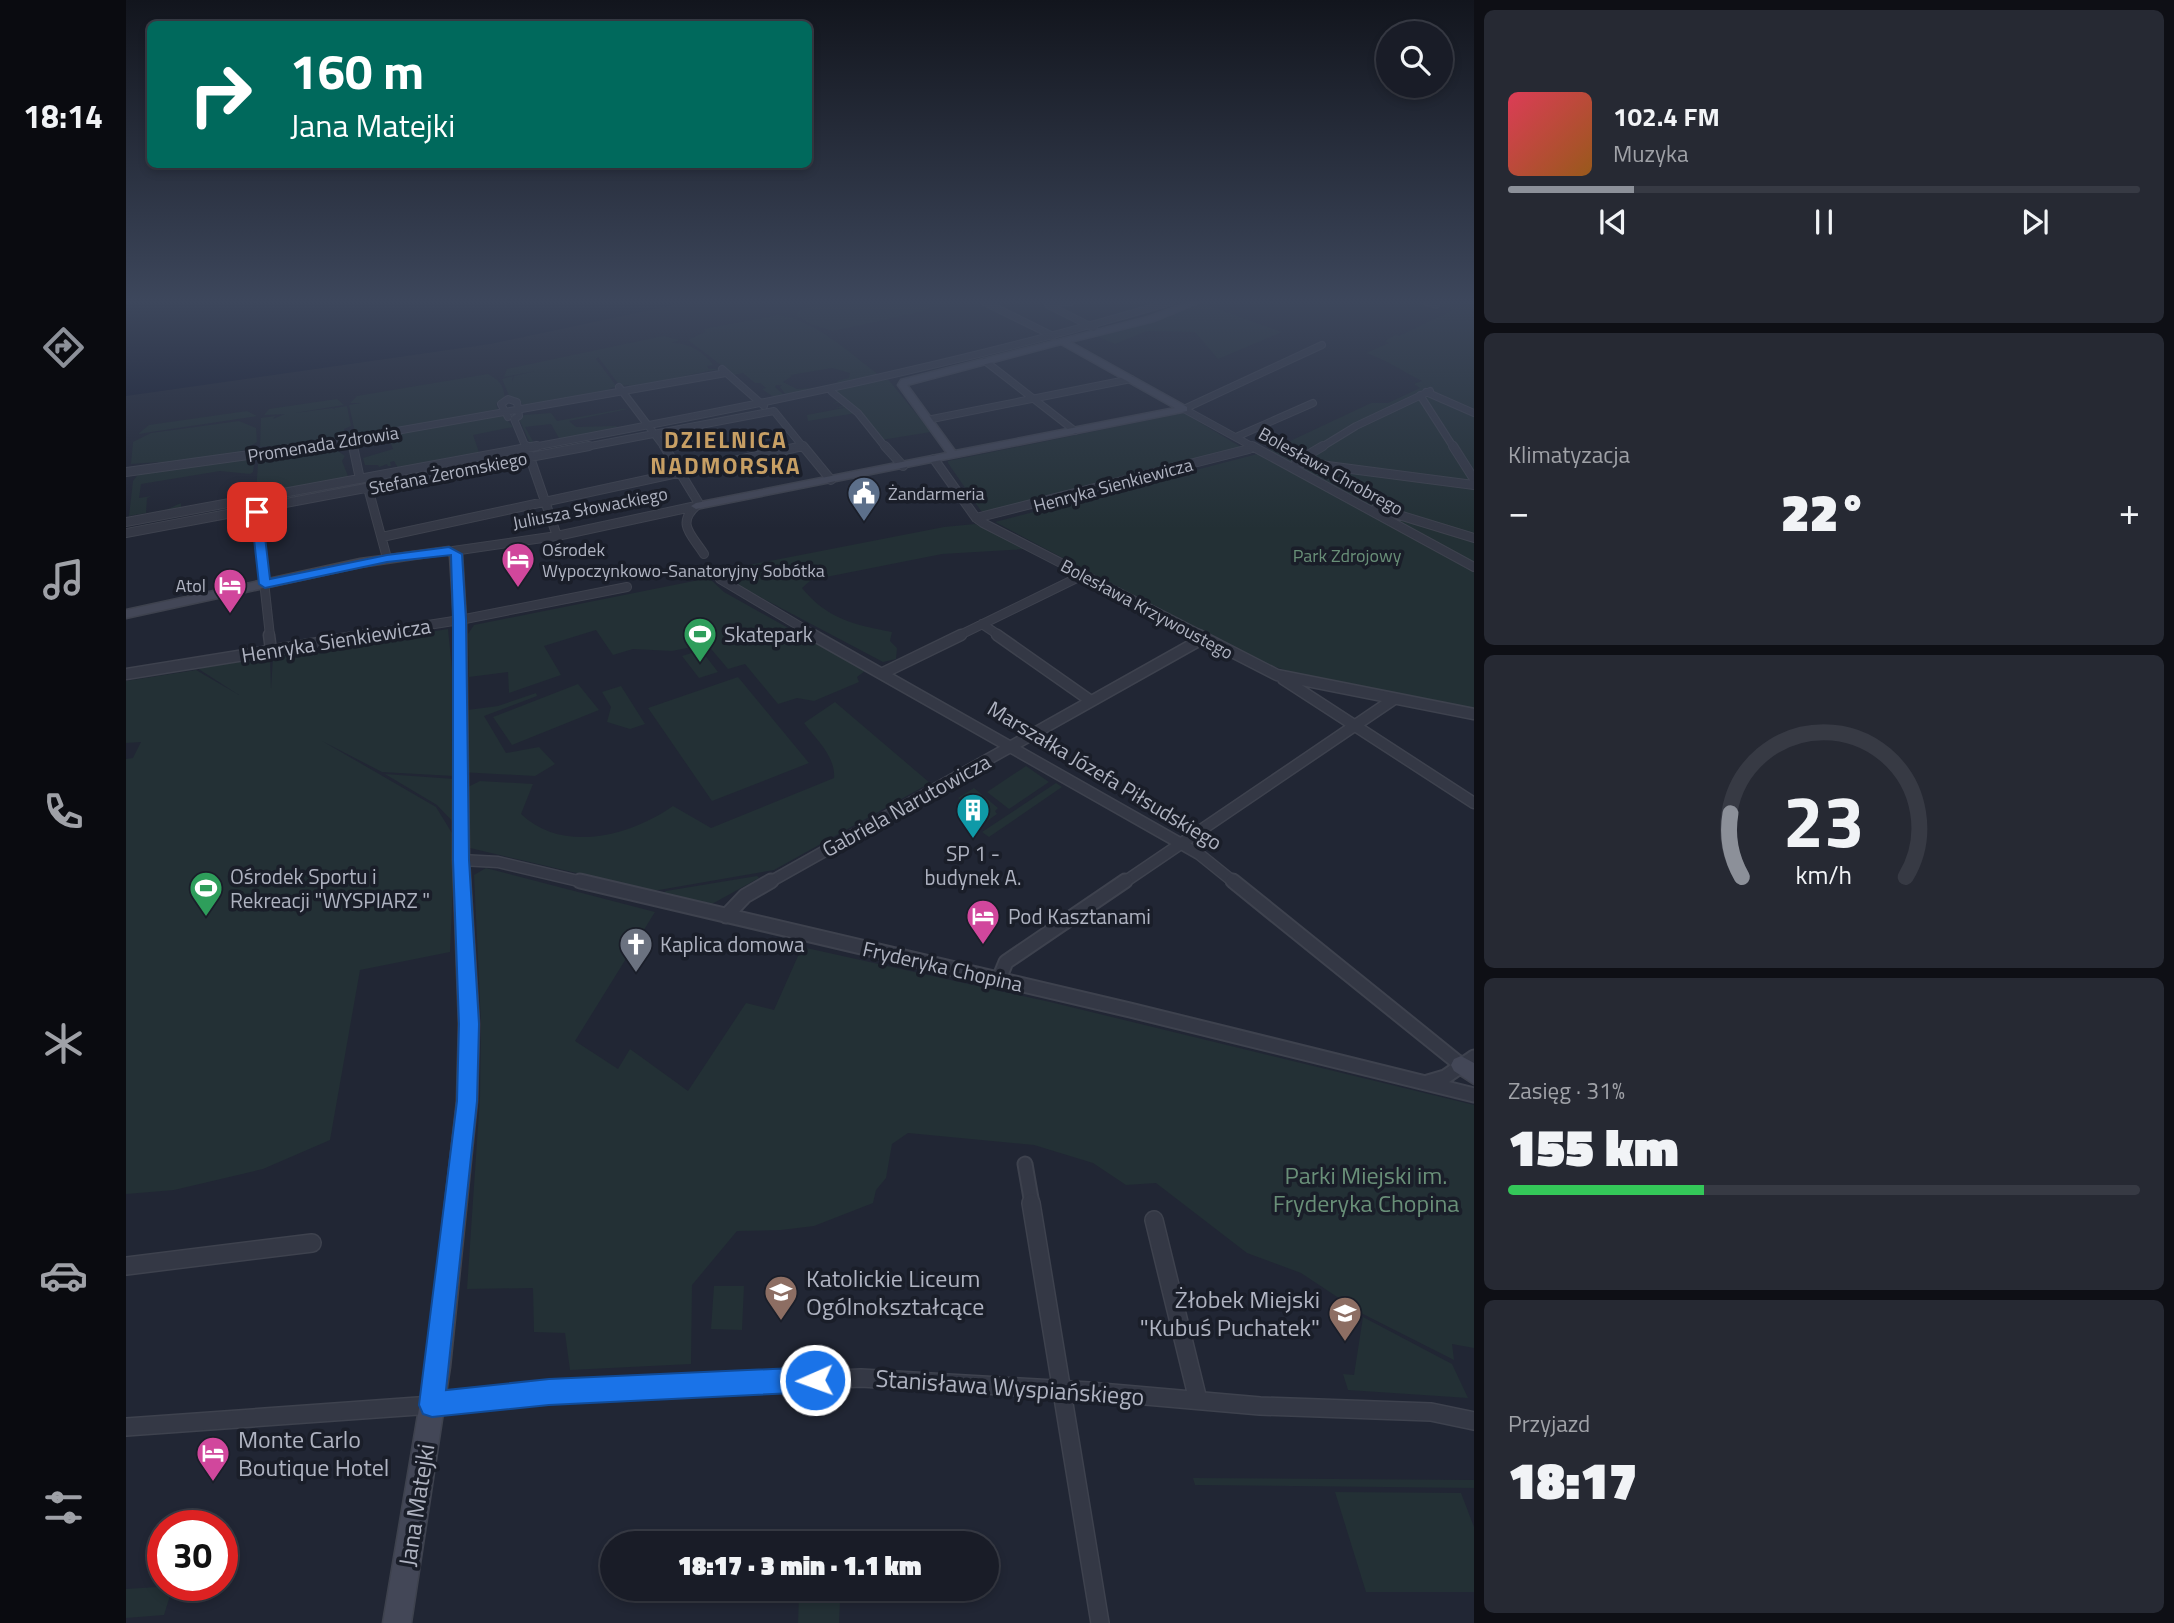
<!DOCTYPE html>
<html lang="pl">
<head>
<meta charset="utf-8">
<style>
  :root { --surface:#191c27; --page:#262933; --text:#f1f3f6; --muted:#9fa1a7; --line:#373a44; --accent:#8c9099 }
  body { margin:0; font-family:"Titillium Web",sans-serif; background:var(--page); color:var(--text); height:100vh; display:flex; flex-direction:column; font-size:26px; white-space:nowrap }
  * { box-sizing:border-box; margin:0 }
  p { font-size:23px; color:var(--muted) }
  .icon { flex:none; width:38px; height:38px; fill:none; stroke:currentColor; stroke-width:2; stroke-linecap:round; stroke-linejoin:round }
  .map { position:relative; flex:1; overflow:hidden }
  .details { display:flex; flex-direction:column; gap:10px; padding:10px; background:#0e0f15; width:700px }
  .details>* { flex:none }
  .banner { position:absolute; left:21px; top:21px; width:665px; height:147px; border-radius:10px; box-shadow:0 4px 10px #0003,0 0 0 2px var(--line); background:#00695c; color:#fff; overflow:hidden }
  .tools { position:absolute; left:1250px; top:21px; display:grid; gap:14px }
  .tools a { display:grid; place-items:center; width:77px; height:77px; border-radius:50%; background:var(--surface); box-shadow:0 4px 10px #0003,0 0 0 2px var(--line); font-size:35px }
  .speed { position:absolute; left:21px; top:1510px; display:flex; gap:14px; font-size:35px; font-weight:700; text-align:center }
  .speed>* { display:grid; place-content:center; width:91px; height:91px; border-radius:50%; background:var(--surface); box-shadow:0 4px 10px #0003,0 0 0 2px var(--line); line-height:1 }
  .speed .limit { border:10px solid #d22; background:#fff; color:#111 }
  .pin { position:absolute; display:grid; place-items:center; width:60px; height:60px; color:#fff; margin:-30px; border-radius:14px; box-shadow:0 4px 10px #0006 }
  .me { position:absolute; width:77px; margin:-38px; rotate:268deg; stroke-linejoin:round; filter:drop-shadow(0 0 5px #0008) }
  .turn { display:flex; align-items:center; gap:24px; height:147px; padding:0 28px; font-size:32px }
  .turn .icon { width:91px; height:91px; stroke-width:2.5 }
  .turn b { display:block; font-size:49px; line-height:60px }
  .big { font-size:52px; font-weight:800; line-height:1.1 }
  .details .card { flex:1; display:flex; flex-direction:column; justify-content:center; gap:10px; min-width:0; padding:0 24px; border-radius:10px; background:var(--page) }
  .details .dial { align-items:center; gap:0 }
  .dial svg { height:182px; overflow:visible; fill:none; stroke:var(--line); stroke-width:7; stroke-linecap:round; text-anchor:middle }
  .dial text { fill:var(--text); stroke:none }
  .song { display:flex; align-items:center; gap:21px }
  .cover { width:84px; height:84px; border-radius:10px; background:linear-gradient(135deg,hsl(350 70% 55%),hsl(30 70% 35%)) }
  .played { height:7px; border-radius:4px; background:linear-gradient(90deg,var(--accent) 20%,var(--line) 20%) }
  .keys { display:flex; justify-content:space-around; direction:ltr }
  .heat { display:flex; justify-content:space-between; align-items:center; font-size:38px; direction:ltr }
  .charge { height:10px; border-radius:5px; background:linear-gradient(90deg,#34c759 31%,var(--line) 0) }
  .trip { position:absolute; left:474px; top:1531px; width:399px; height:70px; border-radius:35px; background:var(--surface); box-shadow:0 4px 10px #0003,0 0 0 2px var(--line); font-weight:800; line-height:70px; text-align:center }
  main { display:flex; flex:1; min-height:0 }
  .tab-bar { display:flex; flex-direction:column; width:126px; justify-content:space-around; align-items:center; background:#0a0b10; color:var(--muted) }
  .tab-bar .icon { width:49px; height:49px }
  .tab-bar .current { color:var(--accent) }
  .tab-bar b { font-size:32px; color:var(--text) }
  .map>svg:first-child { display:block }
  .green { fill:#233035 }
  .water { fill:#161c30 }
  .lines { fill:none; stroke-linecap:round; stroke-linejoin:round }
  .street-far4-casing { stroke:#3e424e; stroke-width:8 }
  .street-far3-casing { stroke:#3e424e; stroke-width:10 }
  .street-far2-casing { stroke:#3e424e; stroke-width:13 }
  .street-far1-casing { stroke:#3e424e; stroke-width:17 }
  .street-casing { stroke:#3e424e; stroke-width:20 }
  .secondary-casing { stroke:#3e424e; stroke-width:3 }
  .street-far4 { stroke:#343845; stroke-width:6 }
  .street-far3 { stroke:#343845; stroke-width:8 }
  .street-far2 { stroke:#343845; stroke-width:10 }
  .street-far1 { stroke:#343845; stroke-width:13 }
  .street { stroke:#343845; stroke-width:17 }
  .secondary { fill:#434757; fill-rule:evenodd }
  .route { fill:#1a73e8; stroke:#114b97; stroke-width:2 }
  .labels { text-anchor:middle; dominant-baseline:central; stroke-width:7; stroke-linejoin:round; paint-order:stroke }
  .far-street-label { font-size:18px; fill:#afb3c1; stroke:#1a1e29 }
  .far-poi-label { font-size:18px; fill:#afb3c1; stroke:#1a1e29; text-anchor:start }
  .far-park-label { font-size:18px; fill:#698f78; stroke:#1a1e29 }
  .poi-label { font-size:21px; fill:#afb3c1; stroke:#1a1e29; text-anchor:start }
  .street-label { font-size:21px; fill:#afb3c1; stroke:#1a1e29 }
  .far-district-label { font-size:23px; font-weight:bold; letter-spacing:2px; fill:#c79f64; stroke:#1a1e29 }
  .near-park-label { font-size:24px; fill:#698f78; stroke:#1a1e29 }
  .near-poi-label { font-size:24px; fill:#afb3c1; stroke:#1a1e29; text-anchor:start }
  .near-street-label { font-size:24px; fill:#afb3c1; stroke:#1a1e29 }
</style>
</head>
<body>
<main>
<nav class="tab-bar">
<b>18:14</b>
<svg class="icon current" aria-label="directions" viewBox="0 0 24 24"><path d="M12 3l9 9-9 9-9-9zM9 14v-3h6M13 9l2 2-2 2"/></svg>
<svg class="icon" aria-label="music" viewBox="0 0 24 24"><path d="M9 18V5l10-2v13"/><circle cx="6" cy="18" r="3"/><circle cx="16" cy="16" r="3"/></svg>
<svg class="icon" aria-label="phone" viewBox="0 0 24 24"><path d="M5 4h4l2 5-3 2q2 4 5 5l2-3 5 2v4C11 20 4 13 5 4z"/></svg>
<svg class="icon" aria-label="climate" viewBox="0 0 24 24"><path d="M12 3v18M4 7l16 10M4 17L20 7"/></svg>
<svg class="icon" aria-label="car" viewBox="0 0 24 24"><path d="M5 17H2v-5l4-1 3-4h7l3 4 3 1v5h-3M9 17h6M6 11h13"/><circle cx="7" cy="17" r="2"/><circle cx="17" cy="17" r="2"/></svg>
<svg class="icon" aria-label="filters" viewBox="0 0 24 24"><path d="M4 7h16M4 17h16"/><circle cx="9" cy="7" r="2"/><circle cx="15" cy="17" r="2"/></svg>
</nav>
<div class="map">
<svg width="1348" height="1623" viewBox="0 0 1348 1623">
  <rect width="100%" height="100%" fill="#212634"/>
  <path class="green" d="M702,302H819L798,311L707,331L684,324L670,315L673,310Z
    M1308,302H1348V708L1174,675L1144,665L1080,634L869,522L1143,451L1245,403H1262L1294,388L1288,384L1296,381C1276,371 1261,360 1240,353L1263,343L1259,341L1269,335L1273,336L1327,310Z
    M1078,304L1156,332L1092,359L1069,332L1021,331L989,344L970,336Z
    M652,315C691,321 722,352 753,375L713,383L711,381L723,378L724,373L706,368L664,375L666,376L657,382L671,389L688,388L660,395L654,387L656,385H650L649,387L658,395L649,398L636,389L640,388L634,383H629L617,373L608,375L562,340L579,332L578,329Z
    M537,336L553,340L545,343C563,342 578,352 587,365L581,366L583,369H593L557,376L595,372C574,377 553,376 533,382L562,379L506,389L501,388L503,385L494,386L472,357L470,359L491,387L483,388L489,390L466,394L485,391L486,392L398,408L411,403L397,406L394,400L384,398L376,379L387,376L386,382L388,376L410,371L378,377L381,369Z
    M362,374C374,381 377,384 379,398L370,404L372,410L236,434L229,432L223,405L235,403H224L231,396Z
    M762,379L805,432L755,440L730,413L682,421L681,415L723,407L709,408L720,405L718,402L704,404L716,401L706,391Z
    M211,399L218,405L169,413L206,408L210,410L208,408L221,406L225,426L218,429V432L226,430V433L181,444L134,447L135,418L149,416L147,419L159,414L138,415L143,409Z
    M497,409H502L443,421L450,427L490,426L493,429L434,440L425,424L399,427L409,445H405L393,419L398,415L425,413L431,421Z
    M121,411L131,416L12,434L23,425Z
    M1058,413L1115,447L861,513L855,511L822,463V461Z
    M376,414L387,427L347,435L354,455L331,456L272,468L268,461L264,462L265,466H262L261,464L253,467L252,465H239L237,458L267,449L265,443L252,441L240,445L238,440Z
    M113,421L130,428L131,442L123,447L130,448L113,451L125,452L18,467L34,462L5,464L7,442L25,433Z
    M212,443L213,447L209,449L219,456L216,461L222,476L225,478L132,495L130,492L132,464L140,462L141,457Z
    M129,456L127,472L124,474L94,471L15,484L13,498L26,496L21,498L20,513L42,509L55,503V507L3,516L7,481L14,472Z
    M849,524L900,549L816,554L685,580L676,588C701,619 729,625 766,632L764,641L771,648L770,659L757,662L617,588L597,570L818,527Z
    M583,578L598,592L739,671L731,677L733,682L688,701L671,698L652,704L619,664L602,669L581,644L546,651L507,649L487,655L470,630L418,646L435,675L383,693L382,672L343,677L342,634L348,625Z
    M322,629L330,708L328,776L256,772L196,741L310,807L329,838L324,952L234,970L204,1140L137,1169L48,1190L0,1194V759L7,758L15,742L0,743V681L70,670L113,695L68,666L144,657L145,689L147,657Z
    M575,650L592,672L573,678L556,656Z
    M612,677L683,763L586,801L522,708Z
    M452,684L473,710L386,745L367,717Z
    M495,686L519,724L504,729L481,722L485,707L476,692Z
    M410,693L411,696L358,716L380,753L413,747L429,764L409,776L334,772V711L372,706Z
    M709,702L804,783L648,870L527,891L344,848L336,790L354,781L407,784L395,814C437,854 504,836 547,806L585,828L708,778C710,757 690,739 678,723Z
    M900,766L923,782L883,809L861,792Z
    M259,774L328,779L329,824L311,805Z
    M930,783L936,787L863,837L856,832Z
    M848,788L872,808L869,811L871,814L861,821L832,798Z
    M360,868L529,912L449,1041L492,1069L504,1049L562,1091L620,1003L648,1010L676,947L924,1002L1348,1105V1348L1326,1344L1328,1360L1237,1314L1175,1273L1121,1253L1030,1183L1000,1185L967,1163L908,1145L782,1133L766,1144L760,1178L750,1190L747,1203L688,1226L655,1230L611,1231L566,1285L565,1364L444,1370L439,1333L408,1332L407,1288L341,1289L354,1097L355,1023L348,875Z
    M631,876L633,878L586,904L538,893L540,891Z
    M588,1286H618L616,1330L585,1329Z
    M1237,1317L1326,1364L1342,1398L1222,1390L1217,1374L1228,1375Z
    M1067,1478L1348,1480V1488L1069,1485Z
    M1209,1492L1335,1493L1348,1527V1592H1240Z
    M47,1586L38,1615L0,1618V1589Z
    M673,1595L714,1601L713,1623H672Z"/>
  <path class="water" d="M0,302H562L364,344L0,396Z"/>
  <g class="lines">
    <defs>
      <path id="street-far4" d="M858,302L927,336
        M1301,302L1310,305
        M928,303L944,302
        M922,305L968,328
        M859,361L949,431
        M596,369L638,406
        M493,387L539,448
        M706,392L732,413L760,448
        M1300,392L1348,413
        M1294,395L1328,448
        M1058,409L1129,448
        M1058,409L1196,345
        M382,417L375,404L382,399L391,402L393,416L388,419L400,448
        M801,420L1005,379
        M1110,437L1187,403
        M174,448L600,373
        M227,448L225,437L228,435
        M402,448C618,408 834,365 1045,302
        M454,448L648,411L678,448
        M670,448L677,446
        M1194,448L1230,426L1304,391"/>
      <path id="street-far3" d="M227,446L234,479
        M400,446L431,536
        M538,446L572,502L570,506
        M677,446L705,480
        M759,446L777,466
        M1126,446L1348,567
        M1327,446L1348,479
        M808,459L850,518L857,523L1077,636
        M1170,462L1197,446
        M1171,462L1348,485
        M0,472L187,446
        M242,488L261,558
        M570,506C550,524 566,535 578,554
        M1250,508L1348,538
        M130,509L144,636
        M850,518L1123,449
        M0,522L411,446
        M0,533L463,446
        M256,537L677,446
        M327,551L431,536L570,506
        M594,579L690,636
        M856,624L874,636
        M232,636L334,620L501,587
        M832,636L957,575"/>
      <path id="street-far2" d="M143,635L145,650
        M687,635L1073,854L1109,883
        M871,635L965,701
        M1073,635L1151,675L1348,714
        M757,673L835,635
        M0,674L243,635
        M1157,679L1348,803
        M335,860L372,862L461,883
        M642,883L1076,639
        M997,883L1268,699"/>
      <path id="street-far1" d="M454,881L1004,1010L1348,1095
        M1107,881L1335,1065
        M600,916L619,896L645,881
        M873,979L880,962L999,881
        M1302,1082L1319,1077L1348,1057
        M899,1164L906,1204"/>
      <path id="street" d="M905,1203L974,1623
        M1028,1220L1072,1400
        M0,1266L186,1243
        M0,1427L306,1405L423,1392L735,1378L963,1391L1134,1406L1305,1412L1348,1421"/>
      <path id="secondary" d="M1063,302H1074L1028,321L944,342L1061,407V411L570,509L565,506L570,503L821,453L772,385L775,380L1022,317ZM935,344L1049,408L829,451L781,385Z
        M323,547L336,554L340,620L343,860L353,1024L351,1101L324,1367L285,1623H257L300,1367L331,1101L333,1024L327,860L328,620L324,556L321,554L234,567L0,618V610L234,559Z
        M1335,1056L1348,1063V1084L1328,1071L1325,1065L1328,1059Z"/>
    </defs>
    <use href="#street-far4" class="street-far4-casing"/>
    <use href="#street-far3" class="street-far3-casing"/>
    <use href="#street-far2" class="street-far2-casing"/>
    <use href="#street-far1" class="street-far1-casing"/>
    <use href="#street" class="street-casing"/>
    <use href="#secondary" class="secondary-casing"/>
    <use href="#street-far4" class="street-far4"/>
    <use href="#street-far3" class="street-far3"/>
    <use href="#street-far2" class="street-far2"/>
    <use href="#street-far1" class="street-far1"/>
    <use href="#street" class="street"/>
    <use href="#secondary" class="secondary"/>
  </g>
  <linearGradient id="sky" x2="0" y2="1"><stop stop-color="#12151d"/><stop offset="0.57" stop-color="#3d475c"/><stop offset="1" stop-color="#3d475c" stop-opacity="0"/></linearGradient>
  <rect width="1348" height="529" fill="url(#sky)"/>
  <path class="route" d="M131,508L136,512L144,579L261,555L323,547L336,554L340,620L343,860L353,1024L351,1101L320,1390L423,1379L689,1367L698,1371L701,1380L698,1388L689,1392L423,1405L306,1417L297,1414L293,1405L331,1101L333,1024L327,860V620L325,555L261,562L139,588L133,584L125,512Z"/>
  <defs>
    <symbol id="civic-pin" viewBox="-11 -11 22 30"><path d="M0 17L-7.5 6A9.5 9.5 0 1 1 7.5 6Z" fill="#5c6f8a" stroke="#1a1e29"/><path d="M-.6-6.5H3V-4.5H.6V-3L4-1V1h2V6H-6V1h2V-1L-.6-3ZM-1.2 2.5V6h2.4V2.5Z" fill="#fff"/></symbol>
    <symbol id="hotel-pin" viewBox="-11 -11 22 30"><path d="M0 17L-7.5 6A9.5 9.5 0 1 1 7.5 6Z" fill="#d1479c" stroke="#1a1e29"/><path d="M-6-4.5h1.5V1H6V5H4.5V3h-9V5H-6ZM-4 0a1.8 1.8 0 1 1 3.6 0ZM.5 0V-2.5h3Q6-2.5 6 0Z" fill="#fff"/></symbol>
    <symbol id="stadium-pin" viewBox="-11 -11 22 30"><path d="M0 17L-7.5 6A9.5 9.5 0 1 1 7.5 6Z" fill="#2e9e5b" stroke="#1a1e29"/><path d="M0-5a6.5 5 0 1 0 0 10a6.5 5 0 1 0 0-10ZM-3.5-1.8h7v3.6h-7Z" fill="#fff"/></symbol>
    <symbol id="building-pin" viewBox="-11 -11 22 30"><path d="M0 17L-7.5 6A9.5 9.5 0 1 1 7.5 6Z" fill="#0f9aa8" stroke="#1a1e29"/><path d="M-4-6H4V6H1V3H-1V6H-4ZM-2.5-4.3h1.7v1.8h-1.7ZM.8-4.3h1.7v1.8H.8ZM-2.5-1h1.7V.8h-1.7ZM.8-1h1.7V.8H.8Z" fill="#fff"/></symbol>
    <symbol id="church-pin" viewBox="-11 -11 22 30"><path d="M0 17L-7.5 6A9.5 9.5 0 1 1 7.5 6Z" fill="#6b7280" stroke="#1a1e29"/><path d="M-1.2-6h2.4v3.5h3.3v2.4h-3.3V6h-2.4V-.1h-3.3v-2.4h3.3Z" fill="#fff"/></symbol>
    <symbol id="school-pin" viewBox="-11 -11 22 30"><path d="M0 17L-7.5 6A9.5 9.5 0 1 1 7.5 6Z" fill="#8d6e63" stroke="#1a1e29"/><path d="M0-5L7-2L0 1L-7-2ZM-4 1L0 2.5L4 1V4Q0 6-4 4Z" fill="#fff"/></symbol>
  </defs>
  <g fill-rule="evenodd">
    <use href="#civic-pin" x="719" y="474" width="38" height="52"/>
    <use href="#hotel-pin" x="373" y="540" width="38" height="52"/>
    <use href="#hotel-pin" x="85" y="566" width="38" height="52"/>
    <use href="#stadium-pin" x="555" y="615" width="38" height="52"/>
    <use href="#building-pin" x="828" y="791" width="38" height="52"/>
    <use href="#stadium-pin" x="61" y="869" width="38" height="52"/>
    <use href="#hotel-pin" x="838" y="897" width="38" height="52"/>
    <use href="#church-pin" x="491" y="925" width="38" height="52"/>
    <use href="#school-pin" x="636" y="1273" width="38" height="52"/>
    <use href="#school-pin" x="1200" y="1294" width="38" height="52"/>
    <use href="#hotel-pin" x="68" y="1434" width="38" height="52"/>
  </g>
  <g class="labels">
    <g class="far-street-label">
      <text transform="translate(197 444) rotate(-9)">Promenada Zdrowia</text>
      <text transform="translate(1205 471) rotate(29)">Bolesława Chrobrego</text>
      <text transform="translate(322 473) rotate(-11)">Stefana Żeromskiego</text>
      <text transform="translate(987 485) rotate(-15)">Henryka Sienkiewicza</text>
      <text transform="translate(464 508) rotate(-11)">Juliusza Słowackiego</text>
      <text transform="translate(1021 609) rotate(28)">Bolesława Krzywoustego</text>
    </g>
    <g class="far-poi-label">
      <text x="762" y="493">Żandarmeria</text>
      <text x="416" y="549">Ośrodek<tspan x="416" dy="21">Wypoczynkowo-Sanatoryjny Sobótka</tspan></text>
      <text x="80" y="585" text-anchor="end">Atol</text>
    </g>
    <g class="far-park-label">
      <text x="1221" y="555">Park Zdrojowy</text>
    </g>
    <g class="poi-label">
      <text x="598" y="634">Skatepark</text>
      <text x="847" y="853" text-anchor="middle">SP 1 -<tspan x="847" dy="24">budynek A.</tspan></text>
      <text x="104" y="876">Ośrodek Sportu i<tspan x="104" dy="24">Rekreacji "WYSPIARZ "</tspan></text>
      <text x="882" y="916">Pod Kasztanami</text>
      <text x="534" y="944">Kaplica domowa</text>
    </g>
    <g class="street-label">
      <text transform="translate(210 640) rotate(-9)">Henryka Sienkiewicza</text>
      <text transform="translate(979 775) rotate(31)">Marszałka Józefa Piłsudskiego</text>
      <text transform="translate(780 805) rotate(-29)">Gabriela Narutowicza</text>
      <text transform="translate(817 966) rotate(13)">Fryderyka Chopina</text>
    </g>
    <g class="far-district-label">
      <text x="600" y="439">DZIELNICA<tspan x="600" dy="26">NADMORSKA</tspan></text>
    </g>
    <g class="near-park-label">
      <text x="1240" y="1175">Parki Miejski im.<tspan x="1240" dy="28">Fryderyka Chopina</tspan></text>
    </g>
    <g class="near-poi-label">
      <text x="680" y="1278">Katolickie Liceum<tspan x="680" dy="28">Ogólnokształcące</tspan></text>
      <text x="1194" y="1299" text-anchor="end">Żłobek Miejski<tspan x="1194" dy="28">"Kubuś Puchatek"</tspan></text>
      <text x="112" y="1439">Monte Carlo<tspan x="112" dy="28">Boutique Hotel</tspan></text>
    </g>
    <g class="near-street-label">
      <text transform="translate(884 1387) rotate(4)">Stanisława Wyspiańskiego</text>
      <text transform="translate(290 1505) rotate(-81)">Jana Matejki</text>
    </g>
  </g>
</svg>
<div class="tools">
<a><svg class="icon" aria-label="search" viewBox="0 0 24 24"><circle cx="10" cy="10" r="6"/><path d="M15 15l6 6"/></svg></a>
</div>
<div class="speed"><div class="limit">30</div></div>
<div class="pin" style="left:131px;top:512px;background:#d93025"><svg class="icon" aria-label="arrive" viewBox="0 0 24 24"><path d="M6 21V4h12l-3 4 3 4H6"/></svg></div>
<svg class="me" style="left:689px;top:1380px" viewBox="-20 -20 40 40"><circle r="17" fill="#1a73e8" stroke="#fff" stroke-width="3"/><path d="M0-11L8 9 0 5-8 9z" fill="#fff"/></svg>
<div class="trip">18:17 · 3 min · 1.1 km</div>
<div class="banner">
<div class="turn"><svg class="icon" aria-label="right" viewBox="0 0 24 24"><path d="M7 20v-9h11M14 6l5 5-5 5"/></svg><div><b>160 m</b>Jana Matejki</div></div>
</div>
</div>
<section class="details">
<div class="card">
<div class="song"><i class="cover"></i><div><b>102.4 FM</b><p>Muzyka</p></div></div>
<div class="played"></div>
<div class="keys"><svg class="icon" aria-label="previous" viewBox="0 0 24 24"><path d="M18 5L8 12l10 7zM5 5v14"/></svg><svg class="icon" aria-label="pause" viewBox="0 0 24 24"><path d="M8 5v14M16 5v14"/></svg><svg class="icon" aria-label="next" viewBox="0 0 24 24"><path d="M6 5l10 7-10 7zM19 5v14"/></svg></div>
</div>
<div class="card"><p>Klimatyzacja</p>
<div class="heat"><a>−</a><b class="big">22°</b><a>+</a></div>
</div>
<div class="card dial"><svg viewBox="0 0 100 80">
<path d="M14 69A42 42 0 1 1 86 69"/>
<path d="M14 69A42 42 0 0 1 9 41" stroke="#8c9099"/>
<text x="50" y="56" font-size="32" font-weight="700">23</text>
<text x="50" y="72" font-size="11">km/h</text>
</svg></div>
<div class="card"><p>Zasięg · 31%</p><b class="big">155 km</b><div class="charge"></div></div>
<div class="card"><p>Przyjazd</p><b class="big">18:17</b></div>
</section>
</main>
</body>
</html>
